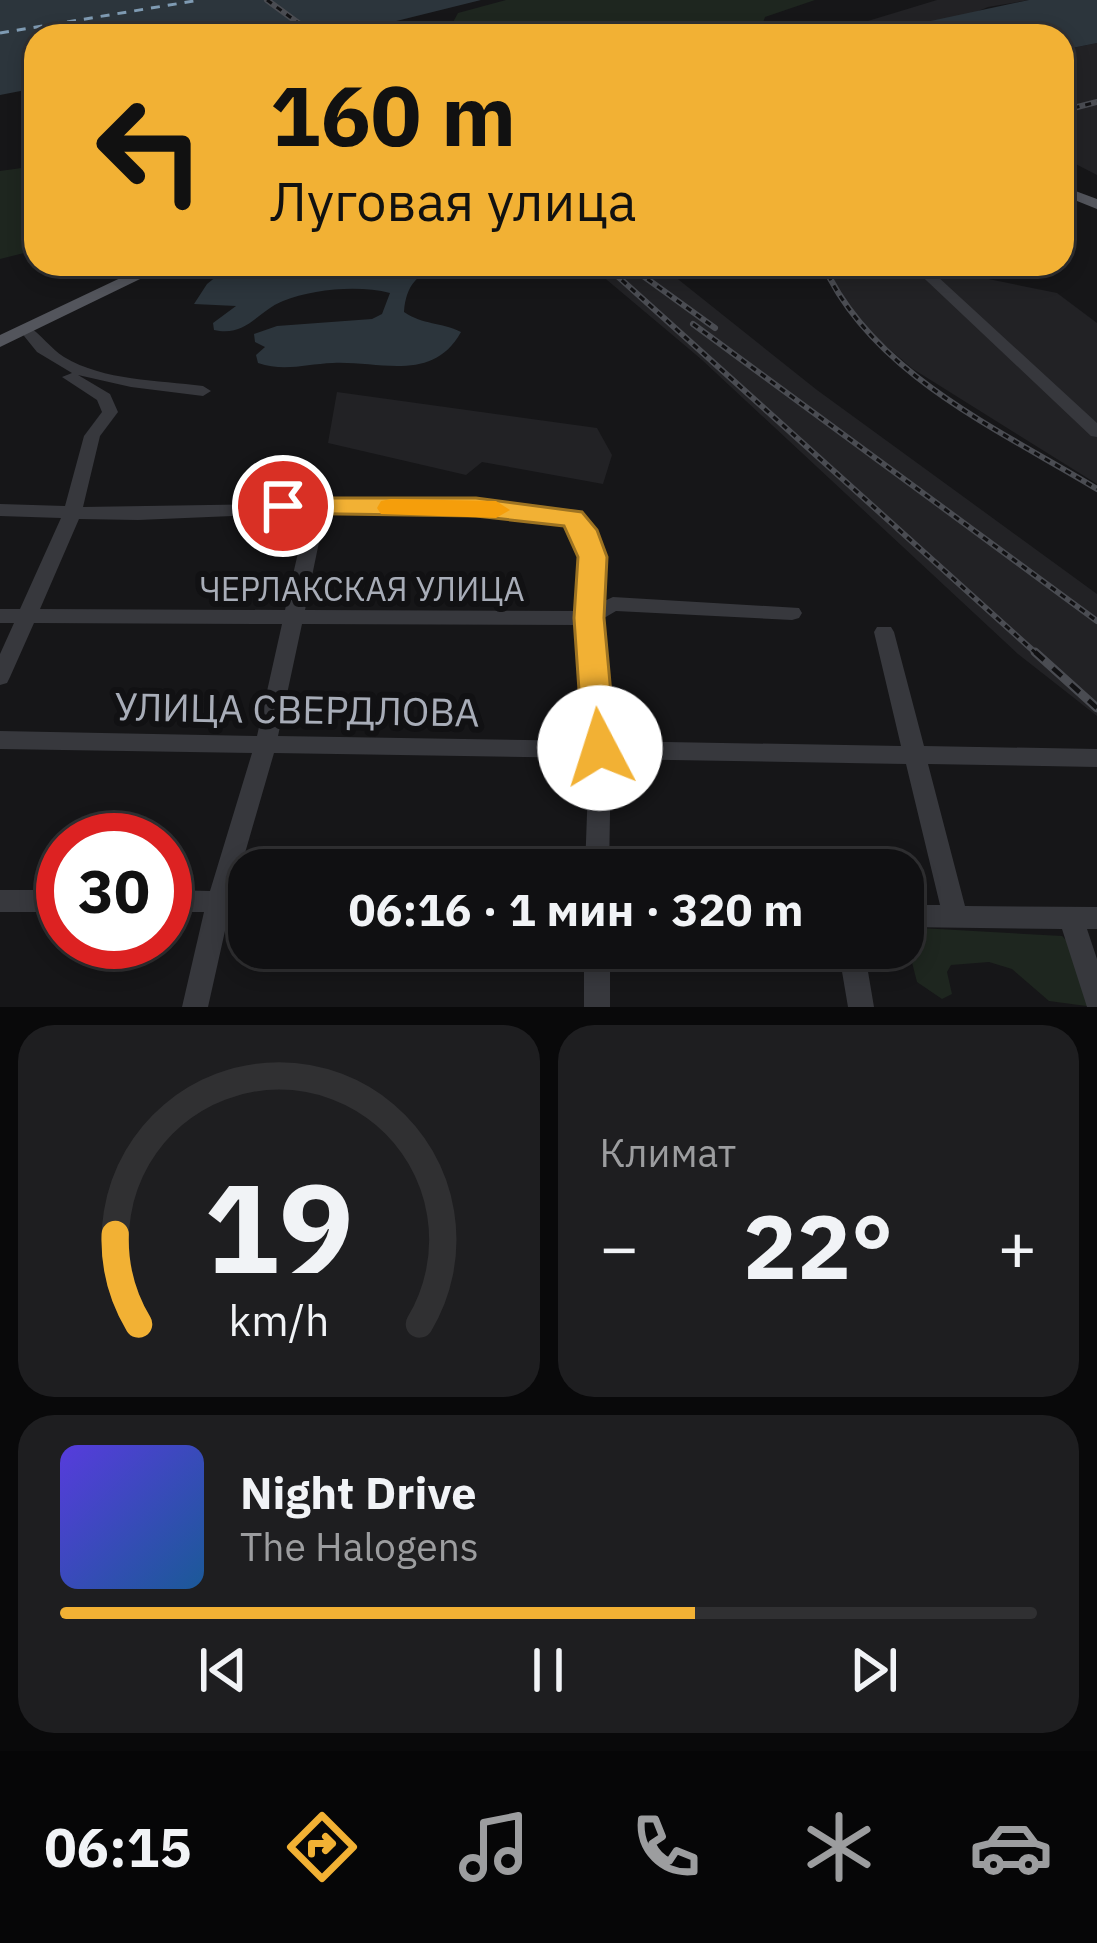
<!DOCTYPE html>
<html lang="ru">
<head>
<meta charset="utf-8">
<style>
  :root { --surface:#101012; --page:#1e1e20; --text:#f1f3f6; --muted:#9c9d9f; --line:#303032; --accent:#f2b134 }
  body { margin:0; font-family:"IBM Plex Sans",sans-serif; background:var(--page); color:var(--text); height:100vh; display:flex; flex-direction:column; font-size:45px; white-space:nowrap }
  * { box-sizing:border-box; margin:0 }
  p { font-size:39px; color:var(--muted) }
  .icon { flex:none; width:66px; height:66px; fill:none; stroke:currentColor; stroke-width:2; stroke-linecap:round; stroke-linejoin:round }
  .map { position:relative; height:1007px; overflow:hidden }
  .sheet { display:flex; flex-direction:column; gap:18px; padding:18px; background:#09090a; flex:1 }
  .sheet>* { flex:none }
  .guide { position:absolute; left:24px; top:24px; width:1050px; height:252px; border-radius:36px; box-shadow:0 6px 18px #0003,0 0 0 3px var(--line); background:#f2b134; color:#111; overflow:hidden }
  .speed { position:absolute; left:36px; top:813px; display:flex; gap:24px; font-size:60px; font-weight:700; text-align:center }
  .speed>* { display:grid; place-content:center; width:156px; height:156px; border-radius:50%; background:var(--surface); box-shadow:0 6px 18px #0003,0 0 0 3px var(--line); line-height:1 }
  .speed .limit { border:18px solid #d22; background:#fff; color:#111 }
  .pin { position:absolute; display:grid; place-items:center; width:102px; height:102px; color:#fff; margin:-51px; border:6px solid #fff; border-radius:50%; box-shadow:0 3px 12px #0007 }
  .me { position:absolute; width:132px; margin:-66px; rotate:355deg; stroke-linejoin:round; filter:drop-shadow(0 0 9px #0008) }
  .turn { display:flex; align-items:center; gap:42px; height:252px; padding:0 48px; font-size:54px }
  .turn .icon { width:156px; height:156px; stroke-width:2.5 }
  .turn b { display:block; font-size:84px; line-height:102px }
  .big { font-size:90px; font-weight:800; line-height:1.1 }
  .sheet .tile { flex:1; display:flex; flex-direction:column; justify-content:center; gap:18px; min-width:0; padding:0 42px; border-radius:36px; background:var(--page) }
  .sheet .dial { align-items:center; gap:0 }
  .dial svg { height:312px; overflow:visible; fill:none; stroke:var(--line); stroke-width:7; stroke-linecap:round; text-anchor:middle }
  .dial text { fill:var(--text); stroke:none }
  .song { display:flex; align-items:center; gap:36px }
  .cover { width:144px; height:144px; border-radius:18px; background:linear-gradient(135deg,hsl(250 70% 55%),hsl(210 70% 35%)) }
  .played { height:12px; border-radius:6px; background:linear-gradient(90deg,var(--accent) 65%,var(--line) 65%) }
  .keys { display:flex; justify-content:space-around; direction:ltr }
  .heat { display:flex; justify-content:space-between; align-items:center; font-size:66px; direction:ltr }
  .sheet .tiles { flex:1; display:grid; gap:18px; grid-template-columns:1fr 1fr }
  .tile:last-child { grid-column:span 2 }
  .trip { position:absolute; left:228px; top:849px; width:696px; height:120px; border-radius:36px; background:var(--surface); box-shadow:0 6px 18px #0003,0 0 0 3px var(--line); font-weight:800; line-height:120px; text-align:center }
  .menu { display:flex; height:192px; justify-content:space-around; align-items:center; background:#060607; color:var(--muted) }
  .menu .icon { width:84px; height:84px }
  .menu .selected { color:var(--accent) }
  .menu b { font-size:54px; color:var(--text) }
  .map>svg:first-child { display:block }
  .built { fill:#222225 }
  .green { fill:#1e261f }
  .water { fill:#2c353c }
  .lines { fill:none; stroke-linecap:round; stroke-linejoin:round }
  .ferry { stroke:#7f9bb3; stroke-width:3; stroke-dasharray:9 8; stroke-linecap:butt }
  .minor { fill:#37383d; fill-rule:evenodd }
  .major { fill:#53555c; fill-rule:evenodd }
  .rail-far1-casing { stroke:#4a4c52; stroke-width:6 }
  .rail-casing { stroke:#4a4c52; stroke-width:9 }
  .rail-far1 { stroke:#111113; stroke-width:3; stroke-dasharray:6; stroke-linecap:butt }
  .rail { stroke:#111113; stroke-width:4.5; stroke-dasharray:12; stroke-linecap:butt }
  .route { fill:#f2b134; stroke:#9d7322; stroke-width:3 }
  .slow { fill:#f59e0b }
  .labels { text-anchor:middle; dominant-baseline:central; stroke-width:12; stroke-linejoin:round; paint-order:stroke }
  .street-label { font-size:33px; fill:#a8adb8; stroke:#111113 }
  .near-street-label { font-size:39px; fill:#a8adb8; stroke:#111113 }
</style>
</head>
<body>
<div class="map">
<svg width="1097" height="1007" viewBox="0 0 1097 1007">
  <rect width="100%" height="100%" fill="#161618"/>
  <path class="built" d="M937,0H1029L988,7L919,36L850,35L858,24Z
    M1097,43V175L1062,157V50Z
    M588,264H659L817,390L1097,594V716L1018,654L701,359Z
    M824,264H914L1057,293L1097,323V484L913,369L869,332L840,297Z
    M337,392L597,428L612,455L603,484L482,462L466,475L328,443Z"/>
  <path class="green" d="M506,0H815L765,17L758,36H465L451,26L458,13Z
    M36,166V250L0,259V171Z
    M903,927L1062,936L1069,943L1094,1007L1049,1001L1012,969L989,962L951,965L947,972L952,994L942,999L917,982Z"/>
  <path class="water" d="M0,0H481L336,36H36V88L0,95Z
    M1029,0H1097V43L1062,50V36L918,34L926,22Z
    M232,264H442C417,274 406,285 404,312C423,325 441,322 461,332C433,383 380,361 333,363C306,364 284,372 258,363L256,355L265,347L255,342L254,334L277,326L372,319L382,314L390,293C359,285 313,289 283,301C256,312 247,337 214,330L213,323L236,306L194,304L207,284Z"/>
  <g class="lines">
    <path class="ferry" d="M0,33L200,0"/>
    <path class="minor" d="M909,264H924L1097,423V437L1091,436Z
      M28,326C41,334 50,348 64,357C104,381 158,380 203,386L211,391L203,396L131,387L78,375L110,394L118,412L100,436L83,507L410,502L572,512C607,529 602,570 600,603L613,597L799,608L802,613L799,618L792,620L616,611L599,621L610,741L901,746L874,632L877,627H891L894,632L924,746L1097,749V767L928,764L965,906L1097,907V929H1087L1097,959V1007H1087L1062,929L903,927V905H940L906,764L611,759L609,870H585L589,758L274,753L234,891H249V913H229L208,1007H182L204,912H165V890L210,891L252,753L0,749V731L257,736L282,624L34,623L10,677L7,683L0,685V654L14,623H0V609H20L61,518L0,516V504L65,506L84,436L102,412L97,400L62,377L72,373L37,352L20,331ZM307,513L285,610L40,609L79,519L138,520ZM325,513L464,515L567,523C590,547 582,581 580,611L305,610ZM302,624L580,625L588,741L278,736Z
      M0,890H63V912H0Z
      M584,948H610V1007H584Z
      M838,948H864L874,1007H848Z"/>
    <path class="major" d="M1062,186L1097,199V209L1062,195Z
      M150,264H171L0,347V335Z"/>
    <defs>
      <path id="rail-far1" d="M267,0L316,36
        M1062,111L1097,102
        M604,264L1038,655
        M823,264C871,373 1000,430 1097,489
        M628,265L715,328
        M693,324L1097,621"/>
      <path id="rail" d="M1035,652L1097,708"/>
    </defs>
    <use href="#rail-far1" class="rail-far1-casing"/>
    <use href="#rail" class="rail-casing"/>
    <use href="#rail-far1" class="rail-far1"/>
    <use href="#rail" class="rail"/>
  </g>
  <path class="route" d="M283,498H476L582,512L597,530L607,557L604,618L616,748L612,758L600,762L588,758L583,748L574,618L578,557L564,526L476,516L273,513L269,506L273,500Z"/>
  <path class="slow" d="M391,499L496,501L510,510L496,518L381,514L377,508L381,501Z"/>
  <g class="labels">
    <g class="street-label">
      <text x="362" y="588">ЧЕРЛАКСКАЯ УЛИЦА</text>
    </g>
    <g class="near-street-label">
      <text transform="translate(297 709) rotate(1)">УЛИЦА СВЕРДЛОВА</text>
    </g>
  </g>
</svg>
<div class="speed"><div class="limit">30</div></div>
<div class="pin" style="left:283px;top:506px;background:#d93025"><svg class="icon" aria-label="arrive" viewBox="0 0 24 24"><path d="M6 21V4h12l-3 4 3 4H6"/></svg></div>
<svg class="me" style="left:600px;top:748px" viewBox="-20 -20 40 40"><circle r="19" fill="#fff"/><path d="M0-13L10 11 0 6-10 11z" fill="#f2b134"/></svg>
<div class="trip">06:16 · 1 мин · 320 m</div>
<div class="guide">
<div class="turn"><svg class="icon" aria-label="left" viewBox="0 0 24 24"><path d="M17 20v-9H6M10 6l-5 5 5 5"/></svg><div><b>160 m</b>Луговая улица</div></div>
</div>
</div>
<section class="sheet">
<div class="tiles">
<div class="tile dial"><svg viewBox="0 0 100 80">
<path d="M14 69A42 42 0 1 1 86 69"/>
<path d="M14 69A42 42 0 0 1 8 46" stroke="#f2b134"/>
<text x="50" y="56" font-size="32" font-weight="700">19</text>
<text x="50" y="72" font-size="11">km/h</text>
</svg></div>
<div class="tile"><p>Климат</p>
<div class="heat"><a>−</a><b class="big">22°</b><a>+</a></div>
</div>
<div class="tile">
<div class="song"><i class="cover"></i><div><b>Night Drive</b><p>The Halogens</p></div></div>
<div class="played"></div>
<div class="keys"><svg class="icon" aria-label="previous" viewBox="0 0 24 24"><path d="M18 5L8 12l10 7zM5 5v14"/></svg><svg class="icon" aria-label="pause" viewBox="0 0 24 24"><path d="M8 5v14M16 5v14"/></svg><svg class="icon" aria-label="next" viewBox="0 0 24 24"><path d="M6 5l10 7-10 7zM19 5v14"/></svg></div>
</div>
</div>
</section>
<nav class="menu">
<b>06:15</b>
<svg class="icon selected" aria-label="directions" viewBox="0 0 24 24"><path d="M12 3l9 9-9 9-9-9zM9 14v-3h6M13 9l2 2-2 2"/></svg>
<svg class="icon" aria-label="music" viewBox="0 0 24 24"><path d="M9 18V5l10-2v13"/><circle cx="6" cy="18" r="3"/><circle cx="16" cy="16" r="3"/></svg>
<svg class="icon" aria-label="phone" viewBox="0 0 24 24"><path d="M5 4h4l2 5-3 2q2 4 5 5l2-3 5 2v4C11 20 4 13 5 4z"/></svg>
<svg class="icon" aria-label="climate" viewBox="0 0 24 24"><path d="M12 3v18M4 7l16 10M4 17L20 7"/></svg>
<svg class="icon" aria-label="car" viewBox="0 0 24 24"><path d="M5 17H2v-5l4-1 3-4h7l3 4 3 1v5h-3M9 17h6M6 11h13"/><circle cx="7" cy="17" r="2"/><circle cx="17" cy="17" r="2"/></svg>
</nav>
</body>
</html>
